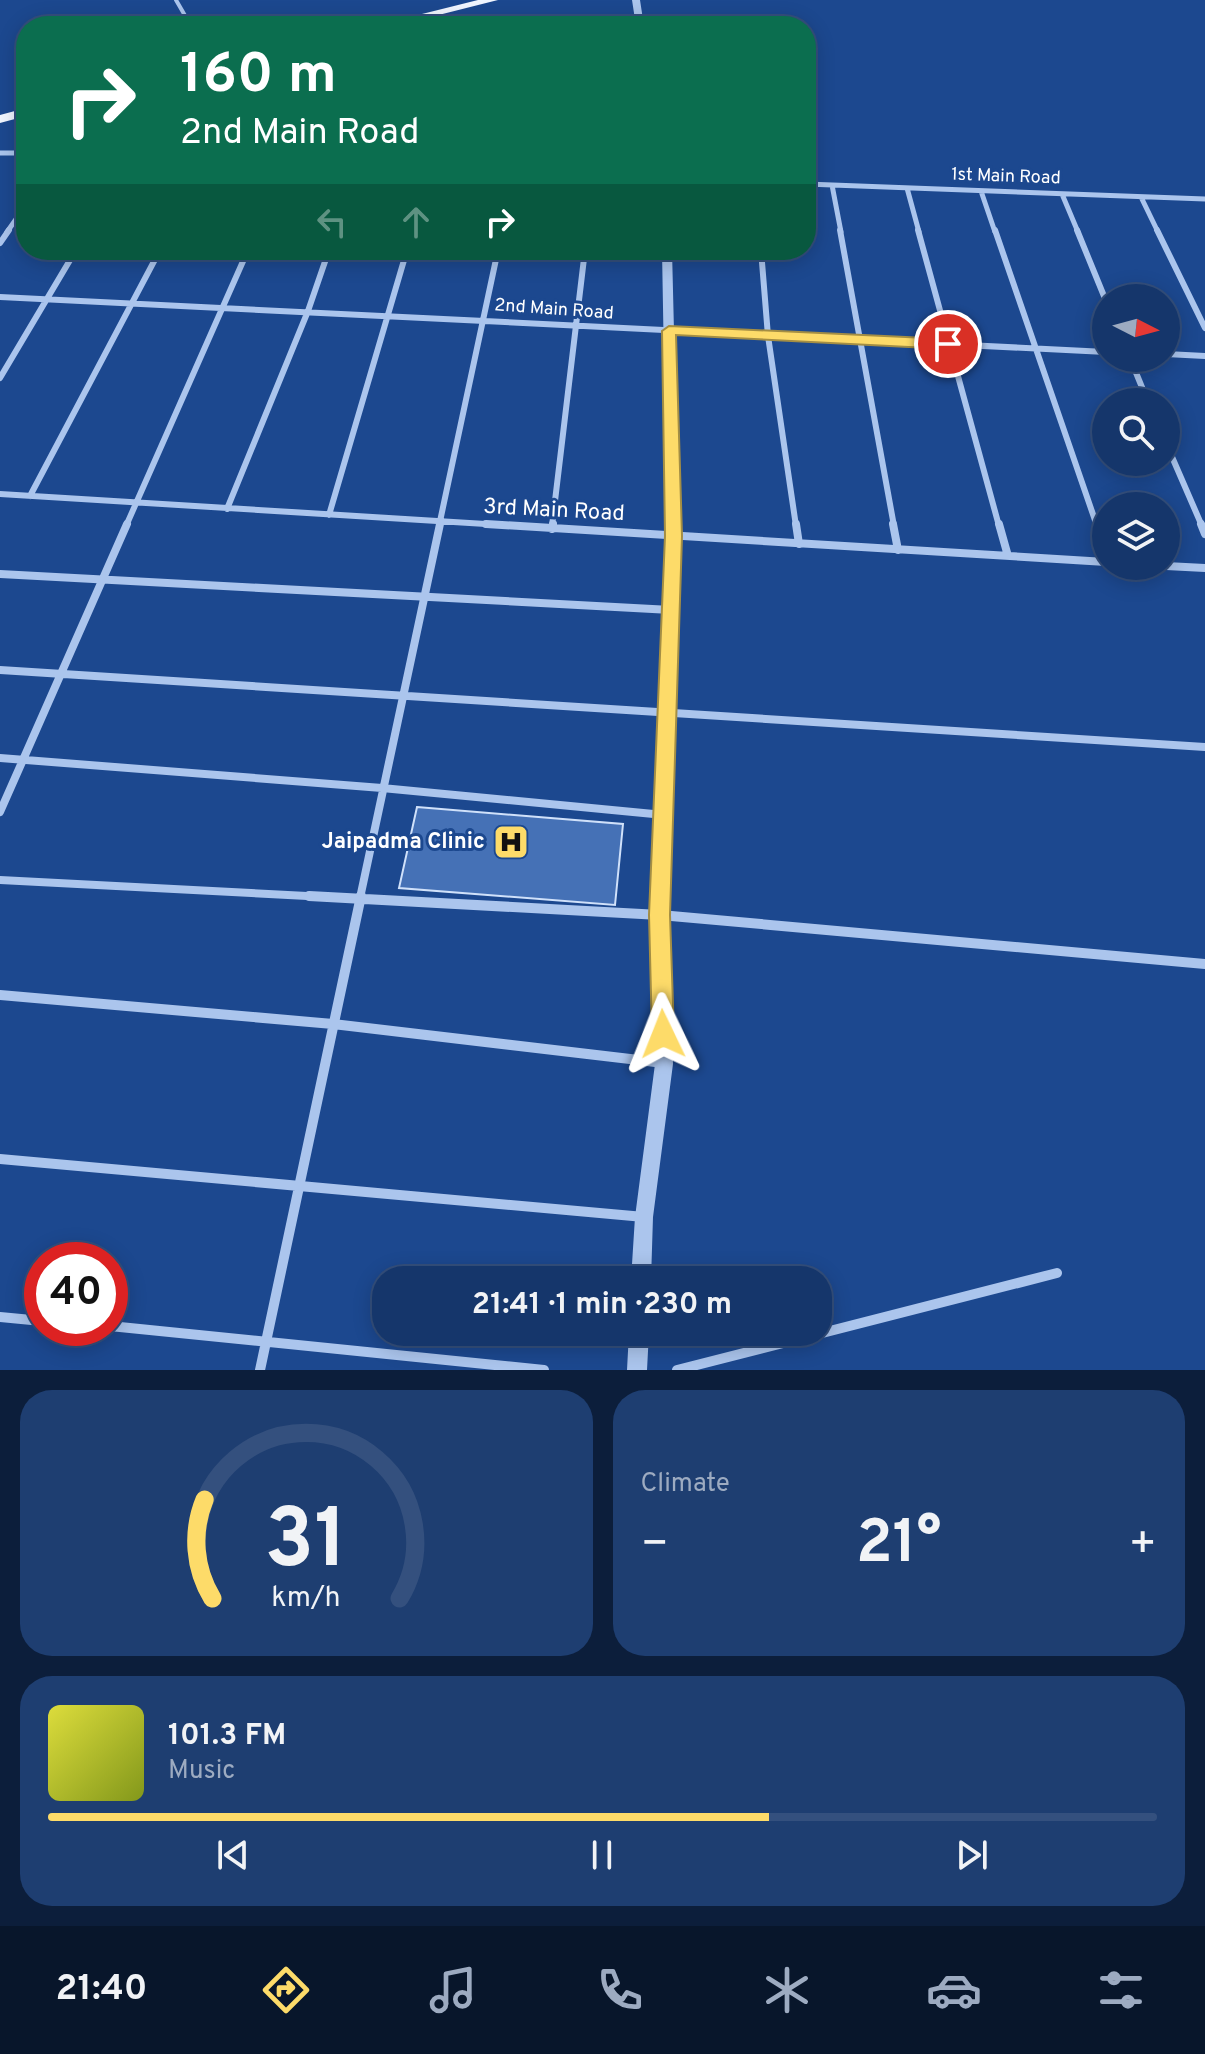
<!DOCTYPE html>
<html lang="en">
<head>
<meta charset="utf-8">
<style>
  :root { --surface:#15366b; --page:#1e3e71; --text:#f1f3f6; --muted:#9dabc1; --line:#34507e; --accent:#fddb69 }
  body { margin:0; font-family:Overpass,sans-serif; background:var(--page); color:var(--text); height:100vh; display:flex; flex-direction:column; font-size:30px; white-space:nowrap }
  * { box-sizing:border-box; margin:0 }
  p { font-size:26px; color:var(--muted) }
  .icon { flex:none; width:44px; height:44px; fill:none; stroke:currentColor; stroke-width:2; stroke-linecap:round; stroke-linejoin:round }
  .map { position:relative; height:1370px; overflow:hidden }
  .side { display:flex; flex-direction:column; gap:20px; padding:20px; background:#0c1e3b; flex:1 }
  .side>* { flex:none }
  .guide { position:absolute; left:16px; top:16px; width:800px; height:244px; border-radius:32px; box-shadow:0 4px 20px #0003,0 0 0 2px var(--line); background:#0b6e4f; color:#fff; overflow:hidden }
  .needle { width:52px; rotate:96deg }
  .controls { position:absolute; left:1092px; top:284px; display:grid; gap:16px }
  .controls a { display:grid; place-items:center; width:88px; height:88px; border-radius:50%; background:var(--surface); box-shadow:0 4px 20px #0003,0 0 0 2px var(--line); font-size:40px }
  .speed { position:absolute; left:24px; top:1242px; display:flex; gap:16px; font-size:40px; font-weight:700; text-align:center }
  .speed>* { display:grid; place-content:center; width:104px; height:104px; border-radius:50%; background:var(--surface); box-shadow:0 4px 20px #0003,0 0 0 2px var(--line); line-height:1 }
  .speed .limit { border:12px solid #d22; background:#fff; color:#111 }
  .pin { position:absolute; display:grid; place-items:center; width:68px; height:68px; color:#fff; margin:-34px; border:4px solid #fff; border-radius:50%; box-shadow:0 2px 8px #0007 }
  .me { position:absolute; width:88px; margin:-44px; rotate:358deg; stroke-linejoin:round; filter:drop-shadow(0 0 6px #0008) }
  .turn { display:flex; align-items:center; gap:28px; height:168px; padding:0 32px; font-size:36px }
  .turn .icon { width:104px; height:104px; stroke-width:2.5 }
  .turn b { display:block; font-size:56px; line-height:68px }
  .lanes { display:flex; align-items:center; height:76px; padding:0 32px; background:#0003; justify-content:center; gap:40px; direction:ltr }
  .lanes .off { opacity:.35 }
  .big { font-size:60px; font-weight:700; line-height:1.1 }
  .side .widget { flex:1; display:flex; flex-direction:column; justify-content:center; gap:12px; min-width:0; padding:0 28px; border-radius:32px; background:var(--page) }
  .side .dial { align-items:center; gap:0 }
  .dial svg { height:208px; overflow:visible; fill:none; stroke:var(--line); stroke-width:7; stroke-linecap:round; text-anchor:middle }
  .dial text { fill:var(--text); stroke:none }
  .song { display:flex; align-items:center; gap:24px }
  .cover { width:96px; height:96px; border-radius:12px; background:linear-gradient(135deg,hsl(60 70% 55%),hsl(70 70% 35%)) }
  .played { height:8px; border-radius:4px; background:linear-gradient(90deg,var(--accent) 65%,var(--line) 65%) }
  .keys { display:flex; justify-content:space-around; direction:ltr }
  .heat { display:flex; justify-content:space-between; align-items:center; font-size:44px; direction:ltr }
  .side .tiles { flex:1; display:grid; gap:20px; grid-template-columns:1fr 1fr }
  .widget:last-child { grid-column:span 2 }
  .trip { position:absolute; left:372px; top:1266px; width:460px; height:80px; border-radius:32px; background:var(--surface); box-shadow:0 4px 20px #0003,0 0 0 2px var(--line); font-weight:700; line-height:80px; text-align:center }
  .menu { display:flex; height:128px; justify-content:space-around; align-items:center; background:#08162b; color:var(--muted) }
  .menu .icon { width:56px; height:56px }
  .menu .active { color:var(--accent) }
  .menu b { font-size:36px; color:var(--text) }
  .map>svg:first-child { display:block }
  .building { fill:#4571b6; stroke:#d0e1fa; stroke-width:2 }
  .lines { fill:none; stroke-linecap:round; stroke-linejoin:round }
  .service { stroke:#abc5ed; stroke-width:4 }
  .minor-far3 { stroke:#abc5ed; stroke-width:5 }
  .minor-far2 { stroke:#abc5ed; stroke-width:6 }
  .minor-far1 { stroke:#abc5ed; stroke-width:8 }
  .minor { stroke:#abc5ed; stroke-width:10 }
  .tertiary { fill:#abc5ed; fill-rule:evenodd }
  .primary { fill:#f1f6ff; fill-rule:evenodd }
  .route { fill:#fddb69; stroke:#a48e44; stroke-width:2 }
  .labels { text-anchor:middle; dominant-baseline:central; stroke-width:6; stroke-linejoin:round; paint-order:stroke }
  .far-street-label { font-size:18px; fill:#fff; stroke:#1c488f }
  .street-label { font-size:22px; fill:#fff; stroke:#1c488f }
  .poi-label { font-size:22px; font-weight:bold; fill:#fff; stroke:#1c488f; text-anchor:end }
</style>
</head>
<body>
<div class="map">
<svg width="1205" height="1370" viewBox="0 0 1205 1370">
  <rect width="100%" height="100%" fill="#1c488f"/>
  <path class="building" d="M417,807L623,824L615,905L399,888Z"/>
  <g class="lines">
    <path class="service" d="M176,0L191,26"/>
    <path class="minor-far3" d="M0,153H26
      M806,184L1205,199
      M832,185L841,232
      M907,188L919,232
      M981,191L995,232
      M1062,194L1078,232
      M1141,197L1158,232
      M7,232L26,205"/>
    <path class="minor-far2" d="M840,230L894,526
      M918,230L999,526
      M995,230L1097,526
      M1077,230L1106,301
      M1157,230L1205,328
      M0,243L9,230
      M761,250L768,336L796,526
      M0,297L1106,352
      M1166,354L1205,356
      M1130,358L1148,402
      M0,378L76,250
      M1166,443L1202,526
      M0,494L519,526
      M30,496L160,250
      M227,509L308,311L329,250
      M329,515L407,250
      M126,526L248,250
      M439,526L498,250
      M552,526L585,250"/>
    <path class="minor-far1" d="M486,524L1106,562
      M796,524L799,544
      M893,524L898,550
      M999,524L1008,556
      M1097,524L1106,551
      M1201,524L1205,534
      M552,529L553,524
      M1166,566L1205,568
      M0,574L671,610
      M0,670L1205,747
      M0,758L382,788L664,815
      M0,812L127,524
      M0,880L346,898
      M360,898L440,524"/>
    <path class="minor" d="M309,896L660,915L1205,964
      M0,995L333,1024L664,1063
      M0,1159L644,1217
      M0,1317L42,1321
      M110,1326L544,1370
      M260,1370L361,896
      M677,1370L1057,1273"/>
    <path class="tertiary" d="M632,0H640L644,26H636Z
      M662,250H672L679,536L668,915L673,1064L653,1217L651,1280H631L635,1217L655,1064L652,915L667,536Z
      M629,1332H649L647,1370H627Z"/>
    <path class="primary" d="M478,0H498L395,26H374Z
      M26,108V116L0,123V115Z"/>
  </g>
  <path class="route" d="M669,326L948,339L955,344L948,349L676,335L682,536L670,915L674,1034L671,1042L663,1045L655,1042L652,1034L649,915L665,536L662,331Z"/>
  <defs>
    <symbol id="hospital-square" viewBox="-11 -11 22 22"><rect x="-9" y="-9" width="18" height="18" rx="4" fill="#fddb69" stroke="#1c488f"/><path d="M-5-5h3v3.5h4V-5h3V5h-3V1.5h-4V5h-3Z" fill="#111"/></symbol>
  </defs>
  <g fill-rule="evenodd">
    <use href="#hospital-square" x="491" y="822" width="40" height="40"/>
  </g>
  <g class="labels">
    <g class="far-street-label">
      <text transform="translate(1006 177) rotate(2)">1st Main Road</text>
      <text transform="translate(554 310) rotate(4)">2nd Main Road</text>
    </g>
    <g class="street-label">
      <text transform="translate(554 511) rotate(3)">3rd Main Road</text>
    </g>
    <g class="poi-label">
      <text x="485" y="842">Jaipadma Clinic</text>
    </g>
  </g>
</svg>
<div class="controls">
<a><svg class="needle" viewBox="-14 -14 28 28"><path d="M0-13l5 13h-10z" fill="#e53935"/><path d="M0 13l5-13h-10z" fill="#9dabc1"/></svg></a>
<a><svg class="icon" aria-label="search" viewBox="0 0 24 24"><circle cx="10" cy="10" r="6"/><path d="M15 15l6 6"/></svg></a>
<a><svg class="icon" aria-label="layers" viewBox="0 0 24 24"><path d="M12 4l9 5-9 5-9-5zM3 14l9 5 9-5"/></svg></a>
</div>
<div class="speed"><div class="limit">40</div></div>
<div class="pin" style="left:948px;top:344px;background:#d93025"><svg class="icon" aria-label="arrive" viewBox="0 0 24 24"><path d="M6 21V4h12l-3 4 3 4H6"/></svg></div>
<svg class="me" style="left:663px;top:1034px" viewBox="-20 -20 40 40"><path d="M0-17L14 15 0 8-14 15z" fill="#fddb69" stroke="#fff" stroke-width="4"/></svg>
<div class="trip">21:41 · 1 min · 230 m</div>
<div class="guide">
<div class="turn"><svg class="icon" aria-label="right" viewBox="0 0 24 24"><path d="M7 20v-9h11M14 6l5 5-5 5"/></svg><div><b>160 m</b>2nd Main Road</div></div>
<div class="lanes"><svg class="icon off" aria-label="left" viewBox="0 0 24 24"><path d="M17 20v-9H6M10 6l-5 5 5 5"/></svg><svg class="icon off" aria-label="ahead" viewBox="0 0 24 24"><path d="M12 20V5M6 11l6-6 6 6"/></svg><svg class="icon" aria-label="right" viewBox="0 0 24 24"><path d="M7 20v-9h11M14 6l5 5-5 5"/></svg></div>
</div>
</div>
<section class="side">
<div class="tiles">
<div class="widget dial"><svg viewBox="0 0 100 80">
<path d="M14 69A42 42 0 1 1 86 69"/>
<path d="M14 69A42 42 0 0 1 11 31" stroke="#fddb69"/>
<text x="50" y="56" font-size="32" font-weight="700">31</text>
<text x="50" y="72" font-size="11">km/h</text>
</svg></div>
<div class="widget"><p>Climate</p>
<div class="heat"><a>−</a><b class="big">21°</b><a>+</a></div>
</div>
<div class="widget">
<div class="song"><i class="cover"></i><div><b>101.3 FM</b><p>Music</p></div></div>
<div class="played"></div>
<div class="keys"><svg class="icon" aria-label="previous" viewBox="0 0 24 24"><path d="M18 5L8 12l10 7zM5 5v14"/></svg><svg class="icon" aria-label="pause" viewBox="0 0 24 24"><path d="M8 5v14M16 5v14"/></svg><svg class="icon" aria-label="next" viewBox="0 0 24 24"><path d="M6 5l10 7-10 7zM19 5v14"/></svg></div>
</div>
</div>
</section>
<nav class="menu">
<b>21:40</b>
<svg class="icon active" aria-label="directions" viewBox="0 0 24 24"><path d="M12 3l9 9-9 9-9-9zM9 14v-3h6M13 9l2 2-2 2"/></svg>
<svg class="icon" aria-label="music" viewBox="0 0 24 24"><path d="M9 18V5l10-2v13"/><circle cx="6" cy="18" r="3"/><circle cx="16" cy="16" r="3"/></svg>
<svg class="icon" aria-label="phone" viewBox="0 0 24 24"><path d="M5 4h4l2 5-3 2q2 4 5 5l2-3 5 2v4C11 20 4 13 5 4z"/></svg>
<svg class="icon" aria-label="climate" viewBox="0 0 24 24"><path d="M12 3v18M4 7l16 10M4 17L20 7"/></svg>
<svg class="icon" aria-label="car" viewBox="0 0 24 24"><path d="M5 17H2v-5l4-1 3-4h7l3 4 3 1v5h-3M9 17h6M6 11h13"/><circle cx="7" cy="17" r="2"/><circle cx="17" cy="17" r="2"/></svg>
<svg class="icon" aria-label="filters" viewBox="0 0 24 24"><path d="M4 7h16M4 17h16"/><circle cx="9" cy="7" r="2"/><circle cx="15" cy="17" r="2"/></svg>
</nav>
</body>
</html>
